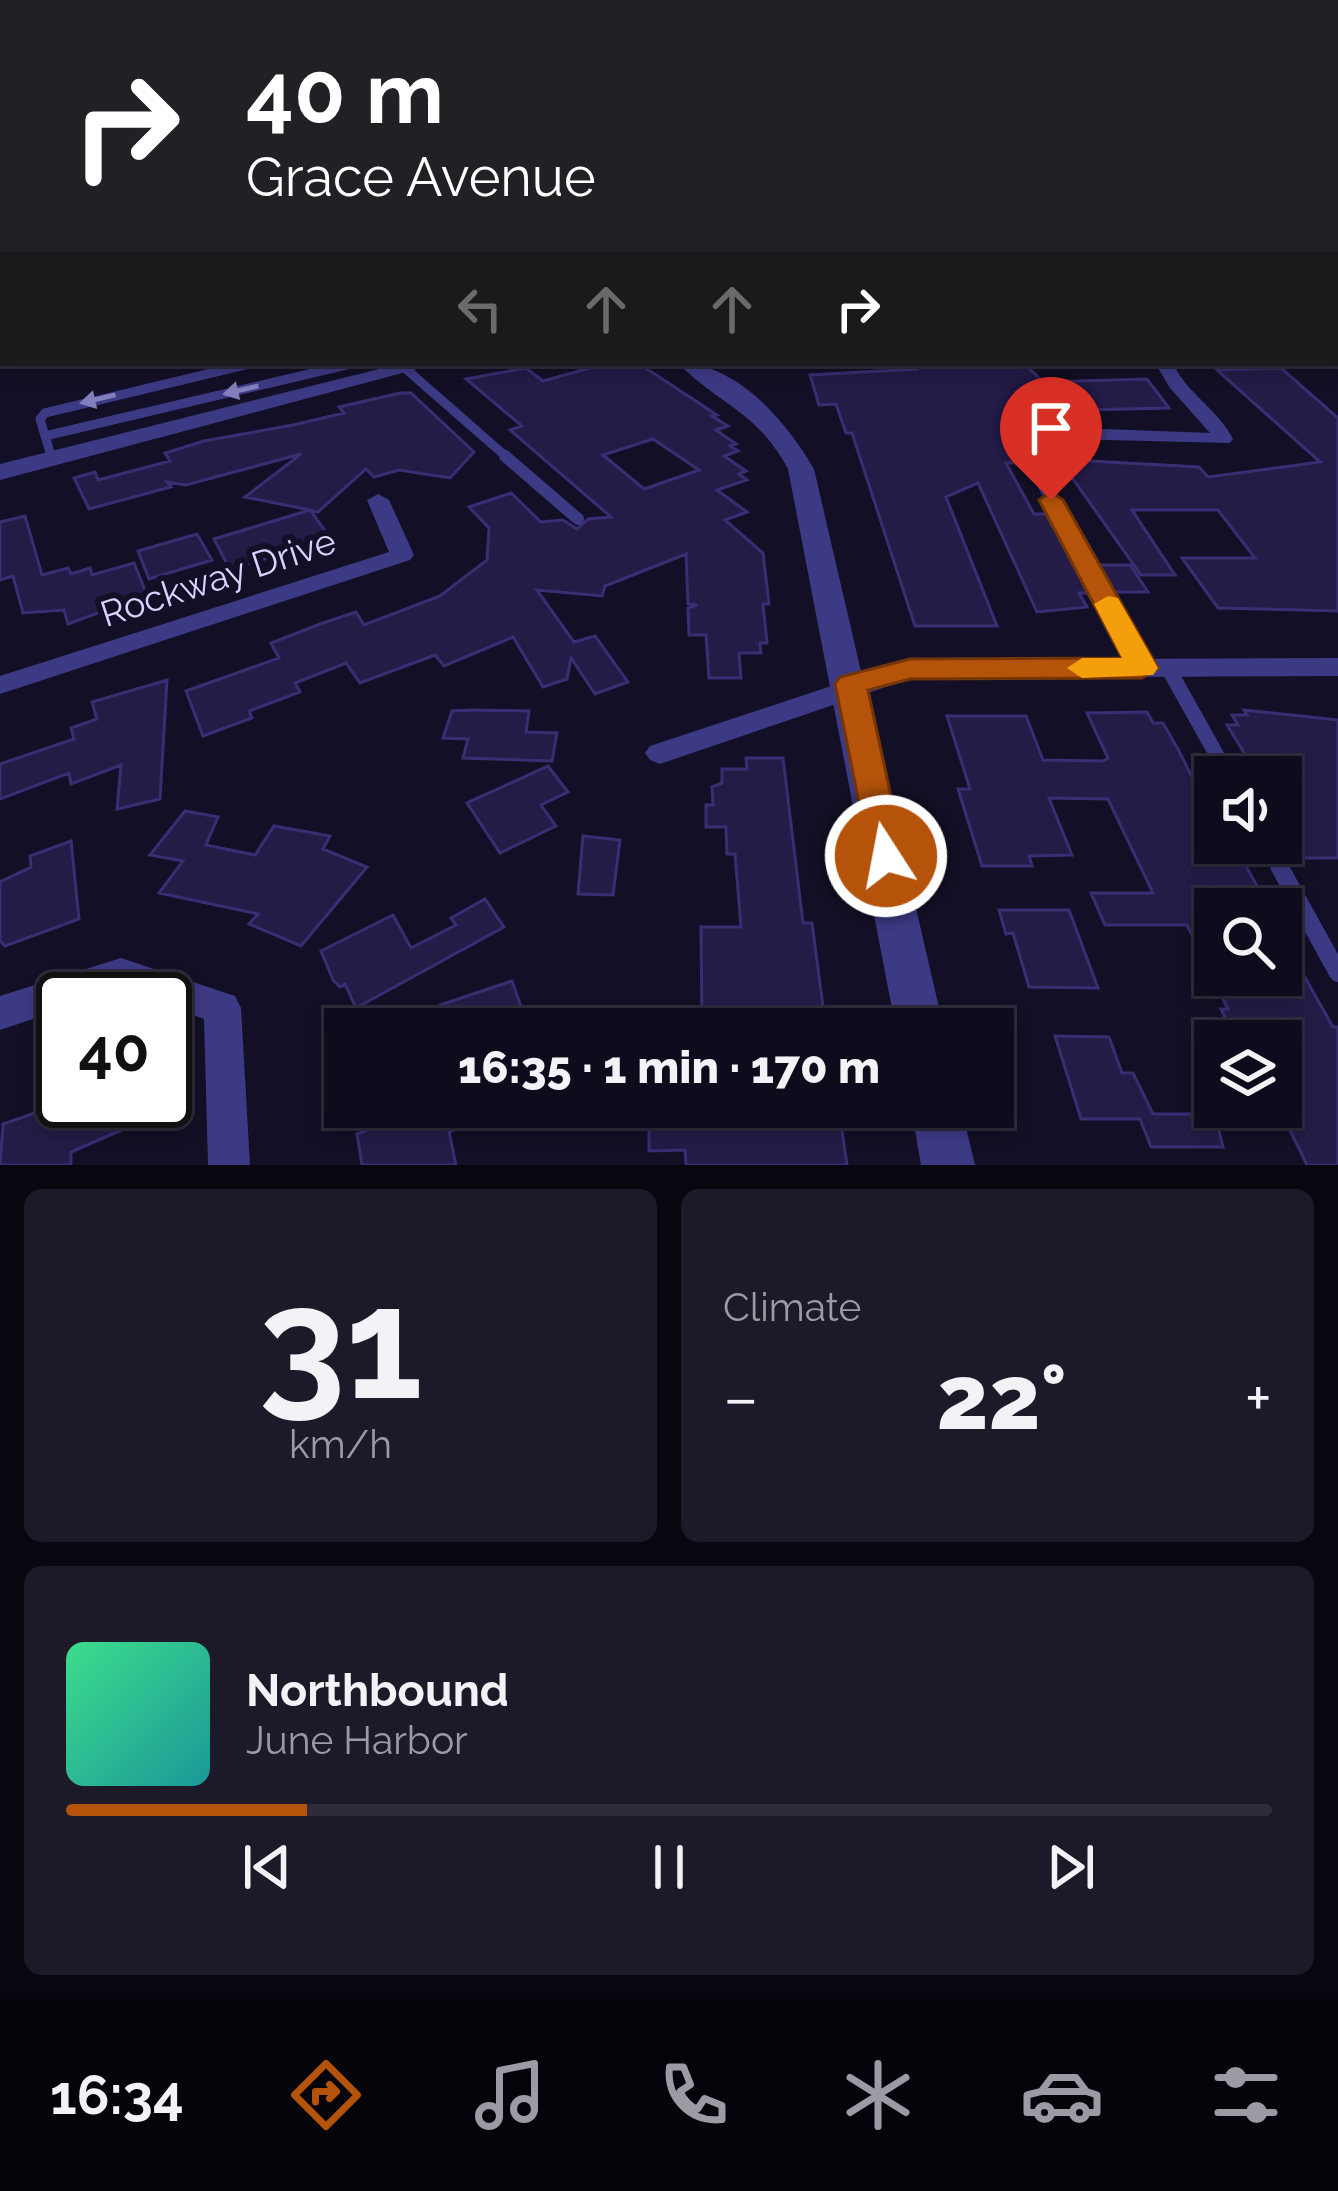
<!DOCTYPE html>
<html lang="en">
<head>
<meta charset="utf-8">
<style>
  :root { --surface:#0e0b1c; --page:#1c1929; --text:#f1f3f6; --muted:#9b9ba3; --line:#2e2b3b; --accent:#b45309 }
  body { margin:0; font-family:Raleway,sans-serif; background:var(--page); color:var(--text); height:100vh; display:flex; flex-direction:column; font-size:45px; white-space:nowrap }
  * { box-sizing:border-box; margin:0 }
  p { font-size:39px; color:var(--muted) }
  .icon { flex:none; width:66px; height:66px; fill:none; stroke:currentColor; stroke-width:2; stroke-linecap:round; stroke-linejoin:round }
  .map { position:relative; height:1165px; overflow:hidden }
  .sheet { display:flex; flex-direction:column; gap:24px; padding:24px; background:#08060f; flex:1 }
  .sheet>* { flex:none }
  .top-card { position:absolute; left:0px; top:0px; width:1338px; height:366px; box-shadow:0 6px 18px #0003,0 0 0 3px var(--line); background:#202124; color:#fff; overflow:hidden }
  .buttons { position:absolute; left:1194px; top:756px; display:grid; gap:24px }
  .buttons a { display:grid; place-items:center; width:108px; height:108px; border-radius:0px; background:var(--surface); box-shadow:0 6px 18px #0003,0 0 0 3px var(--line); font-size:60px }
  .speed { position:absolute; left:36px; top:972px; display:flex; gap:24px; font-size:60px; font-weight:700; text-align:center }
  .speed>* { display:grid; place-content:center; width:156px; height:156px; border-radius:50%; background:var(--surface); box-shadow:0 6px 18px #0003,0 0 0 3px var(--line); line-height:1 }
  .speed .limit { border:6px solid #111; border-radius:18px; background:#fff; color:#111 }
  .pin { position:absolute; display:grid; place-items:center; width:102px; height:102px; color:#fff; margin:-123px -51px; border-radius:50% 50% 50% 0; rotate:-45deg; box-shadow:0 0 12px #0007 }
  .pin .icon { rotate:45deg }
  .me { position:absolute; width:132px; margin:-66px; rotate:349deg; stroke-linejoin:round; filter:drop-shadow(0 0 9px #0008) }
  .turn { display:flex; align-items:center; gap:42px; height:252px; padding:0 48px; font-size:54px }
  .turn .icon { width:156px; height:156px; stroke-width:2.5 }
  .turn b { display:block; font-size:84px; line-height:102px }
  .lanes { display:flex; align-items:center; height:114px; padding:0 48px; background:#0003; justify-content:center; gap:60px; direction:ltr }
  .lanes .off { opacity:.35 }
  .big { font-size:90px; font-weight:800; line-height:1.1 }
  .sheet .card { flex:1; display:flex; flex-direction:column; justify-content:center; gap:18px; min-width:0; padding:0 42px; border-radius:18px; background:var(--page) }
  .sheet .dial { align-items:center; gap:0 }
  .dial b { font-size:156px; line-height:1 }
  .song { display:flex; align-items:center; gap:36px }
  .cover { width:144px; height:144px; border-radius:18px; background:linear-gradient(135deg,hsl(150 70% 55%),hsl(180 70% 35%)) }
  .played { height:12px; border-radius:6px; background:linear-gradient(90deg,var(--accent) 20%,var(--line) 20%) }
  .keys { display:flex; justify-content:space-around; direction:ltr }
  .heat { display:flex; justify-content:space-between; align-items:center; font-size:66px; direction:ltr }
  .sheet .tiles { flex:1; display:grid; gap:24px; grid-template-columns:1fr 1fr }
  .card:last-child { grid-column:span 2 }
  .trip { position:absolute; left:324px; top:1008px; width:690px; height:120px; border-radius:0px; background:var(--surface); box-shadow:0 6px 18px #0003,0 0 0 3px var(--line); font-weight:800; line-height:120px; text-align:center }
  .menu { display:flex; height:192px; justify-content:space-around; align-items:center; background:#06040b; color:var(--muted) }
  .menu .icon { width:84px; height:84px }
  .menu .on { color:var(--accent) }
  .menu b { font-size:54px; color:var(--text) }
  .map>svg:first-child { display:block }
  .building { fill:#241b47; stroke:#3b2d73; stroke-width:3; fill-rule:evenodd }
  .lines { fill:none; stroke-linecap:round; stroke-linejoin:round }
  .service-far3 { stroke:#3d3a85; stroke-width:9 }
  .service-far2 { stroke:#3d3a85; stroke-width:12 }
  .service-far1 { stroke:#3d3a85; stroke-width:15 }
  .service { stroke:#3d3a85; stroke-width:18 }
  .minor { fill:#3d3a85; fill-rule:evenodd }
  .tertiary { fill:#3d3a85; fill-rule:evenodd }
  .oneway { fill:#837fbc }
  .route { fill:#b45309; stroke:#753606; stroke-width:3 }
  .slow { fill:#f59e0b }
  .labels { text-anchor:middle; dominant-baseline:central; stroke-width:12; stroke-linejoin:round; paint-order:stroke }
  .street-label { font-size:36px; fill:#d9d4ff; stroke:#130f26 }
</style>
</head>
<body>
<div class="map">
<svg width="1338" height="1165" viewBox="0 0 1338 1165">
  <rect width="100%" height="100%" fill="#130f26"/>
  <path class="building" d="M608,363H638L717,415L712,416L728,426L716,430L736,444L730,446L738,451L724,456L746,471L739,474L747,480L717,490L747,512L725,520L763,553L769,604H763L767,643H760L761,653H739L741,678H709L706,635H689L688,608L697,605L688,604L686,554L605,586L602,596L537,590L574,642L595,636L628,682L595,694L571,658L567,679L543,687L513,637L444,666L435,655L360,683L346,663L295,683L300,692L249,711L252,718L203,736L186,691L279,658L271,643L320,624L356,612L364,625L440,596L487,560L489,528L469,507L511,493L541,522L563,520L577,529L588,519L611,517L510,430L522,426L466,379L526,368L543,381ZM653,439L699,470L644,489L603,455Z
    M915,363H1024L1043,382L1147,379L1169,408L1038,411L1046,422H1022L1010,434L1024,442L1061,443L1072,460L1199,467L1208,477L1320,462L1217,370L1281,368L1338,418V611L1218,608L1182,558H1255L1218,510H1132L1175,575H1141L1061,462L1006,463L1034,514H1046L1075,565L1090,593H1079L1087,607L1037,612L978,483L946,497L997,626H915L852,433H846L836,404L819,405L810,375L917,369Z
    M400,393H411L474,452L450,478L399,470L374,477L366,469L318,512L310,510L326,532L309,538L317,550L285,560L280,554L230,570L214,539L310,510L245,497L301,454L186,485L167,482L171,487L89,509L74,478L95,472L98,480L170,461L165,453L204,441L293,425L344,413L339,407Z
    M25,516L42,575L68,568L71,574L90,568L92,575L134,563L147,595L68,624L64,610L23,613L13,576L0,580V522Z
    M197,534L212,560L149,579L138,551Z
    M1098,565H1130L1148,592H1113Z
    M167,680L160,799L117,809L121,765L71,784L69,773L0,799V764L74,739L71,728L97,719L92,702Z
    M475,710L529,711L526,732L557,733L552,761L463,758L468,739L443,738L452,711Z
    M1244,710L1338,720V858H1305L1281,819V777H1259L1227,725H1238L1232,715H1247Z
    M1147,712L1153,723H1163L1179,751L1215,823V843H1233L1270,909H1215V975H1281V935L1333,1027H1338V1165H1307L1281,1112V1041H1236L1221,1009H1228L1187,925H1105L1091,893H1153L1108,799L1049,798L1072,855L1029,856L1032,866H982L958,789H970L947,716H1026L1043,760L1103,761L1108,758L1087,713Z
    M746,758H783L803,923H812L826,1029H702L701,927H741L735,854H727L726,827H706V805H713L712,787L722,783V769H747Z
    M548,766L568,792L541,805L556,826L500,853L467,803Z
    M185,811L218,817L206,845L255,855L274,826L330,836L323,849L367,867L301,946L249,924L258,914L159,893L183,861L150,855Z
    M583,836L620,840L613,895L578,894Z
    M71,841L79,919L5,946L0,941V882L31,867L30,856Z
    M485,899L504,927L356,1008L345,984L340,987L333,980L321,951L393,915L411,948L456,925L451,918Z
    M999,910H1069L1098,988L1029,987L1013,933L1006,934Z
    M512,981L524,1015L504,1022L507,1029H447L440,1005Z
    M1055,1036L1109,1037L1122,1073H1133L1153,1114H1215L1223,1147H1151L1140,1119H1081Z
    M63,1088V1101H140V1122L71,1152V1165H0L3,1124L35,1113L36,1098Z
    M361,1107H454L461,1127L449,1132L456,1165H362L357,1134L365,1131Z
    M840,1118L847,1165H686L685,1150L649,1151V1122Z"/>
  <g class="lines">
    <path class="service-far3" d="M406,369L509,459
      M45,436L355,363
      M52,459L40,419L45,413L253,363"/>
    <path class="service-far2" d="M505,456L578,519
      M1037,473L1126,638"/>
    <path class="service-far1" d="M1124,635L1142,668
      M1168,668L1229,777
      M1266,843L1281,869"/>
    <path class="service" d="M1279,866L1338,973"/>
    <path class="minor" d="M1335,310L1338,311V322L1335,321Z
      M1155,363H1173C1186,393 1218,409 1233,439L1230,443L1024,438L1014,432L1024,426L1210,433L1170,388Z
      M378,494L389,500L414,555L410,560L0,694V676L389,552L367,500Z
      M1338,658V676L912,678L660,764L650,760L645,753L650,746L910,660Z
      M121,958L235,996L241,1008L250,1165H208L204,1019L165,1005V999H146L121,990L95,999H63V1009L0,1030V996Z"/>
    <path class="tertiary" d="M3,131V139L0,140V132Z
      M1335,302H1338V314H1335Z
      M403,363H440L0,480V464Z
      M678,363C737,363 786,421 814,469L944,1029H896L788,469C756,410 719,405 678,363Z
      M911,1107H961L975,1165H921Z"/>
  </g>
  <defs><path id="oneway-solid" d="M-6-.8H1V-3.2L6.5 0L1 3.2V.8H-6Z" transform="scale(3)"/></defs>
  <g class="oneway">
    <use href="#oneway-solid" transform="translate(241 390) rotate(167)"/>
    <use href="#oneway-solid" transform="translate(98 399) rotate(167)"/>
  </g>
  <linearGradient id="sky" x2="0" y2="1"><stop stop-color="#0a0815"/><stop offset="0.43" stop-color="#333752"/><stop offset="1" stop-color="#333752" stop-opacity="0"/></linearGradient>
  <rect width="1338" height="287" fill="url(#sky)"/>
  <path class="route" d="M1051,492L1063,500L1158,668L1142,678L910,679L868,690L904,856L899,867L886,871L872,867L835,684L840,677L910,659L1122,658L1039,500Z"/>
  <path class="slow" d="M1108,596L1118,598L1158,668L1153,675L1082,678L1067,668L1082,658H1122L1094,604Z"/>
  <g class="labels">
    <g class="street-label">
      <text transform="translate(218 577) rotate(-18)">Rockway Drive</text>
    </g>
  </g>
</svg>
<div class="buttons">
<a><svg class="icon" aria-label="sound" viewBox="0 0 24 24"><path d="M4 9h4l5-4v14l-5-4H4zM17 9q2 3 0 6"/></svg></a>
<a><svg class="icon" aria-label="search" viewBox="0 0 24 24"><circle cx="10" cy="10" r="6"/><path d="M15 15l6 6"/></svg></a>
<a><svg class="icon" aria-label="layers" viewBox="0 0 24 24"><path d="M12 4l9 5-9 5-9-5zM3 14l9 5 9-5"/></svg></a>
</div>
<div class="speed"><div class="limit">40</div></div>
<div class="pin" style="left:1051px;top:500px;background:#d93025"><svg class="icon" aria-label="arrive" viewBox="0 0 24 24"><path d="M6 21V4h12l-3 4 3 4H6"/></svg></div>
<svg class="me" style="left:886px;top:856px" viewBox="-20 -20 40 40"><circle r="17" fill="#b45309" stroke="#fff" stroke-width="3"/><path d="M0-11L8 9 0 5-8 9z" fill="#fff"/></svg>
<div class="trip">16:35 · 1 min · 170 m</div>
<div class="top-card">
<div class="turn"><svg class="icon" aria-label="right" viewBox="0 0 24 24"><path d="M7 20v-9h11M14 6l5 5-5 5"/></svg><div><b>40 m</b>Grace Avenue</div></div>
<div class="lanes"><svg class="icon off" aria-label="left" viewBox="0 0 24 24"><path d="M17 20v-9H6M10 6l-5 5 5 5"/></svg><svg class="icon off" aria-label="ahead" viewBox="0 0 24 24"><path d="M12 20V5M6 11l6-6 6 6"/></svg><svg class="icon off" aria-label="ahead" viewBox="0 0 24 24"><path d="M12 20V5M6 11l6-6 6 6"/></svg><svg class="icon" aria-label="right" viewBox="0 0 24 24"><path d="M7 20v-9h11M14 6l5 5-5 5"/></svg></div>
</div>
</div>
<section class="sheet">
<div class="tiles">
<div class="card dial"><b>31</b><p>km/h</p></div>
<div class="card"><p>Climate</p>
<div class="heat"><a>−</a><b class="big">22°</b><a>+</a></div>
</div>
<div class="card">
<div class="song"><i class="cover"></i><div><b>Northbound</b><p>June Harbor</p></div></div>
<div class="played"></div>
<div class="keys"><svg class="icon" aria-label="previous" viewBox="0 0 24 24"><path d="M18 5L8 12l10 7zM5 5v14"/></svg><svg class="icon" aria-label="pause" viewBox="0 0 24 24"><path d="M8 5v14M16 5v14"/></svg><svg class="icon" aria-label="next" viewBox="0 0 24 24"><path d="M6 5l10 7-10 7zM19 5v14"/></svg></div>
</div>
</div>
</section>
<nav class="menu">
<b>16:34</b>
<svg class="icon on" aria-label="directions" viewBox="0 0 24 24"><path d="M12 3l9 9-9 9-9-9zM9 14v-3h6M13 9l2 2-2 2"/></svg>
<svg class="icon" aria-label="music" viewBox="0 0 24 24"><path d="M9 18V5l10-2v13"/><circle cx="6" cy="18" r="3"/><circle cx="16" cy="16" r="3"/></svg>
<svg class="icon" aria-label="phone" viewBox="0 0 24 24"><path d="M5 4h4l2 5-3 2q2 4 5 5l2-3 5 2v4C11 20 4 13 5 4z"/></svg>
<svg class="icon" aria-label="climate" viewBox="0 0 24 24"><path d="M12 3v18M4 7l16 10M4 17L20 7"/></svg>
<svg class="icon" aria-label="car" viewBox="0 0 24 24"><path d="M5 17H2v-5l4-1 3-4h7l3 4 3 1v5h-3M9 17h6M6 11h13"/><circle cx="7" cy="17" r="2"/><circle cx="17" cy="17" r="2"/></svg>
<svg class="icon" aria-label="filters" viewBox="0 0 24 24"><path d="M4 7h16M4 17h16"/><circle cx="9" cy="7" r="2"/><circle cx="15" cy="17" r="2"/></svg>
</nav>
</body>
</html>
